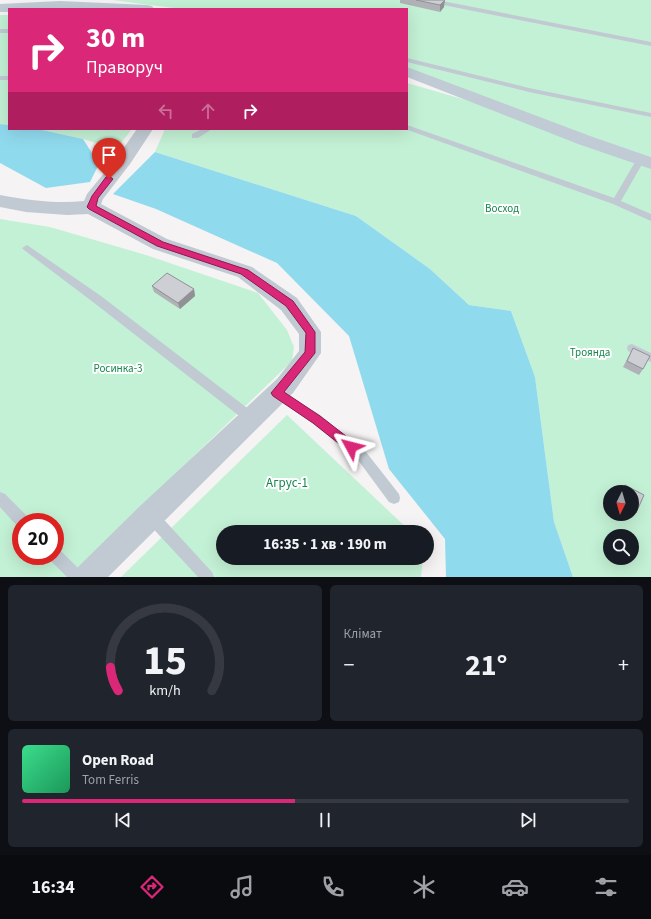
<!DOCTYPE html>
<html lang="uk">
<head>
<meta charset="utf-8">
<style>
  :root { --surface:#171b24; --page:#20242c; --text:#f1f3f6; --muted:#9ea1a6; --line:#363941; --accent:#db2777 }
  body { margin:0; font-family:"Source Sans 3",sans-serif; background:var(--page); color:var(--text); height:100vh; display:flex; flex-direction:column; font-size:15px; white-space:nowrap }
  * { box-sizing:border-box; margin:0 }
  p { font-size:13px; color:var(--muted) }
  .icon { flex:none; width:22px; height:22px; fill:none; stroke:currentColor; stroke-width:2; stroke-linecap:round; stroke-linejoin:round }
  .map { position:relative; height:577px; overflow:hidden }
  .sheet { display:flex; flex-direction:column; gap:8px; padding:8px; background:#0d0f14; flex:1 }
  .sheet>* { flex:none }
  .top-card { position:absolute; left:8px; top:8px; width:400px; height:122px; border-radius:0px; box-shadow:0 4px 16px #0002; background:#db2777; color:#fff; overflow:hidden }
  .needle { width:26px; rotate:185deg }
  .tools { position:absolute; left:603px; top:485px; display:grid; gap:8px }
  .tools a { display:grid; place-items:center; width:36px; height:36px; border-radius:50%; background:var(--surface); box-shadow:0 4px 16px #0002; font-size:20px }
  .speed { position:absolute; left:12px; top:513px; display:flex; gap:8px; font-size:20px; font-weight:700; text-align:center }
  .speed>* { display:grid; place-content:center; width:52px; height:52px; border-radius:50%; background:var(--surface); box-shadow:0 4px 16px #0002; line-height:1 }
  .speed .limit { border:6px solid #d22; background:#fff; color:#111 }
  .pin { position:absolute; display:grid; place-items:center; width:34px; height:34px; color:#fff; margin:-41px -17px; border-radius:50% 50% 50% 0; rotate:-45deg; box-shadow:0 0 4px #0007 }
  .pin .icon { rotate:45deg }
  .me { position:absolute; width:44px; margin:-22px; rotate:308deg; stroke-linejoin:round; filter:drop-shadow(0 0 3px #0008) }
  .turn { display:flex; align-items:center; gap:14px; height:84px; padding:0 12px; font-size:18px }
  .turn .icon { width:52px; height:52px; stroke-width:2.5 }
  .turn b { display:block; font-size:28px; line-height:34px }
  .lanes { display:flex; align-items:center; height:38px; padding:0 12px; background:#0003; justify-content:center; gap:20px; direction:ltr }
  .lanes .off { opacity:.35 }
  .big { font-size:30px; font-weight:700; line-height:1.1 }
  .sheet .card { flex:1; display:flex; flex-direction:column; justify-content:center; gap:6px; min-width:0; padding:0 14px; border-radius:6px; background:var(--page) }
  .sheet .dial { align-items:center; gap:0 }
  .dial svg { height:104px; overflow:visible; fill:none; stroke:var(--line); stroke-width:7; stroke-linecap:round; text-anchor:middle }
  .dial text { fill:var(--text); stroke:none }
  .song { display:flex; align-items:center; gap:12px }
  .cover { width:48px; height:48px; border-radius:6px; background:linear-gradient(135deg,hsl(150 70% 55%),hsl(150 70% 35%)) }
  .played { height:4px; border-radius:2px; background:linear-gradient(90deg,var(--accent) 45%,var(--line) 45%) }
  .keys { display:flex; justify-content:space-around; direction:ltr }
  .heat { display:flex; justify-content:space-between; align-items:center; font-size:22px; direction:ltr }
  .sheet .tiles { flex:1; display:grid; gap:8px; grid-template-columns:1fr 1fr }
  .card:last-child { grid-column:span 2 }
  .trip { position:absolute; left:216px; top:525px; width:218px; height:40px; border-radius:20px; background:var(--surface); box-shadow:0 4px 16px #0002; font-weight:700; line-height:40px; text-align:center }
  .tabs { display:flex; height:64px; justify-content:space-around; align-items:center; background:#090b0e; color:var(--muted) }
  .tabs .icon { width:28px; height:28px }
  .tabs .current { color:var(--accent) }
  .tabs b { font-size:18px; color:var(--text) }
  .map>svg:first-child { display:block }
  .green { fill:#c3f1d5; fill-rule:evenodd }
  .water { fill:#90daee }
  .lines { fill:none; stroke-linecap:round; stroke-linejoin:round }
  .lane { fill:#c1cad2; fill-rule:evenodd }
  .street { fill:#c1cad2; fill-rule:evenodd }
  .secondary { fill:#c1cbd6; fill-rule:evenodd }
  .wall { fill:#b0b2b7 }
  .shaded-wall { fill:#909195 }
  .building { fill:#cdcfd5; stroke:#909195 }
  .route { fill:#db2777; stroke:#8e194d }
  .labels { text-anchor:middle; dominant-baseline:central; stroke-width:4; stroke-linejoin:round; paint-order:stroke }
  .park-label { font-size:11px; fill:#17864f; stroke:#fff }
  .near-park-label { font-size:13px; fill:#17864f; stroke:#fff }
</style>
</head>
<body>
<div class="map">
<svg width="651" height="577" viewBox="0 0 651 577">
  <rect width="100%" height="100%" fill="#f5f3f3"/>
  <path class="green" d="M113,0H651V157L407,75V9H181Z
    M0,15H9V125L0,124Z
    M407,83L532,119L651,160V577H573L554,522L535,377L511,311L469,305L430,269L356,216L155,152L165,129H407ZM610,492H632V514H610ZM610,536H632V558H610Z
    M38,129H132L116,149L83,139Z
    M0,219L50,227L146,255L258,293L287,330L294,347L292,361L69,577H0ZM21,522H55V556H21Z
    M287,415L411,532H223V558H423L421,577H121Z"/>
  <path class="water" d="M0,124L9,125V129H38L83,139L99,164L90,182L46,188L0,163Z
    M155,152L356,216L430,269L469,305L511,311L535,377L554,522L573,577H446L445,539L389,469L349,336L277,263L156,209L113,194Z"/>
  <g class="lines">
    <path class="lane" d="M425,0H437L651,42V46L428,2Z
      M0,29H9V33H0Z
      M407,58L529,88L651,113V117L529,92L407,62Z
      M0,76H9V80H0Z
      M407,125L614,198L638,157H644L645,159L621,201L651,214V221L613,204L405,129H407Z
      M202,129H212L198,138H192V134Z
      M27,245L101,296L255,414L257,418L255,422L251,423L247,422L93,302L24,250L22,248Z
      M632,344L651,353V362L628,351L627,348L628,345Z
      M277,388L320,415L366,452L399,494L400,498L399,502L394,504L389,502L358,460L312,423L273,396L271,393L273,390Z
      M0,492L5,494L28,517L30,522H21V528L18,527L0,507Z
      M151,510L156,511L212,572L214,577H198L146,521L145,516L146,511Z
      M55,548L60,550L82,572L84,577H67L50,560L49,556H55Z"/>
    <path class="street" d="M137,129H153L130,164L103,199L101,204L167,239L252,267L297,298L321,332V353L293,393L108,577H74L78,567L140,506L277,379L299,351V334L281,310L238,277L153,249L88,214L67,215L26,212L0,207V195C28,200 55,204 84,201L87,194L118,156Z"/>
    <path class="secondary" d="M60,1L147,5L152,6L154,9H9V12H0V4Z
      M407,67L590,136L651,157V169L578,144L407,77Z"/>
  </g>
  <path class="wall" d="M400,0H443L444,7L440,12L400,3Z
    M152,286L194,289L195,296L180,309L154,292Z
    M633,348L643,369L639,375L623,367Z
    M625,485L644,495L636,513L632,518L624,514H632V492H620Z"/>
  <path class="shaded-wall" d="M445,0L444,7L440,12V5Z
    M194,289L195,296L180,309L178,303Z"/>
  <path class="building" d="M416,0H445L440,5Z
    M167,273L194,289L178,303L152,286Z
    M633,348L650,356L643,369L627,361Z
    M625,485L644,495L636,513L632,510V492H622Z"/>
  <path class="route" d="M109,176L113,179L98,198L96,206L163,242L248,270L293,301L315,332V353L284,392L320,416L355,443L356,447L355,450L351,452L347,450L313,423L273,396L271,393L305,352L306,333L286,306L241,274L157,246L89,209L87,207L92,196L106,177Z"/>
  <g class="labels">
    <g class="park-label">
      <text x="502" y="208">Восход</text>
      <text x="590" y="352">Троянда</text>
      <text x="118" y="368">Росинка-3</text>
    </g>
    <g class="near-park-label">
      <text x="287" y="483">Агрус-1</text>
    </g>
  </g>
</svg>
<div class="tools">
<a><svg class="needle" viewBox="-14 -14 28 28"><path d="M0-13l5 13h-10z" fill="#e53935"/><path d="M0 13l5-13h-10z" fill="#9ea1a6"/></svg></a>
<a><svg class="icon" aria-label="search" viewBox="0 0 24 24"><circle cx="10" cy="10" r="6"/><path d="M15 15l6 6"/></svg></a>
</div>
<div class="speed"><div class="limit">20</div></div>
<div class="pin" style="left:109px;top:179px;background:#d93025"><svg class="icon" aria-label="arrive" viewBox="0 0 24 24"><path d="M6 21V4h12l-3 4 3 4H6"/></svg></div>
<svg class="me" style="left:351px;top:447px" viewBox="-20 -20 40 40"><path d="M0-17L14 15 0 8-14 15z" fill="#db2777" stroke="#fff" stroke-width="4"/></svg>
<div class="trip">16:35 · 1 хв · 190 m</div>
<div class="top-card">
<div class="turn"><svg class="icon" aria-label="right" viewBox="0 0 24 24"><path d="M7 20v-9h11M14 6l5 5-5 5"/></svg><div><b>30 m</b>Праворуч</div></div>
<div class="lanes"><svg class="icon off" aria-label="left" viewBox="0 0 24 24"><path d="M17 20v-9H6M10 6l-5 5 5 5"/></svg><svg class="icon off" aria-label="ahead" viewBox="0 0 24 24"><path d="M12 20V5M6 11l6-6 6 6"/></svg><svg class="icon" aria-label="right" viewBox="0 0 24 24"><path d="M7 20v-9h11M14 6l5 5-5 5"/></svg></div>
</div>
</div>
<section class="sheet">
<div class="tiles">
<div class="card dial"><svg viewBox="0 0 100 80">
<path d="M14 69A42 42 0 1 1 86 69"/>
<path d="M14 69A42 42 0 0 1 8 51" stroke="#db2777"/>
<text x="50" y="56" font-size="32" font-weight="700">15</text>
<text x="50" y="72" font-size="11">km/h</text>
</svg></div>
<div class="card"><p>Клімат</p>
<div class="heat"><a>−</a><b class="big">21°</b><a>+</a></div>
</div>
<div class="card">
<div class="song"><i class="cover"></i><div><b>Open Road</b><p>Tom Ferris</p></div></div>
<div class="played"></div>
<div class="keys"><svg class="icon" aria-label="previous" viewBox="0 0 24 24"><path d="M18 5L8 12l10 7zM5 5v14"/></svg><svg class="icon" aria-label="pause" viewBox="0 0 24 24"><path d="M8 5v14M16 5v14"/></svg><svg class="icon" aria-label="next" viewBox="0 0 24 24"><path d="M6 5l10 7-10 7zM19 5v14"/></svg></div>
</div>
</div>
</section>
<nav class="tabs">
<b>16:34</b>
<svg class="icon current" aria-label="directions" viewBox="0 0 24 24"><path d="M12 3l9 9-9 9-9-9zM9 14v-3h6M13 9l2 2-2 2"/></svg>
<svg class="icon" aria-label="music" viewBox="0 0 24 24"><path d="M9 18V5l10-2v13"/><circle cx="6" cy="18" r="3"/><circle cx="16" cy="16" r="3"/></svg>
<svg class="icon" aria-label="phone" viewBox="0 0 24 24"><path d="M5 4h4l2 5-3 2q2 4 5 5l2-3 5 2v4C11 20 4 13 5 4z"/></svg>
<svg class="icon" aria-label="climate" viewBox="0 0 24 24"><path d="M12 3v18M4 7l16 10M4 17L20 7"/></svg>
<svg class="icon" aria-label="car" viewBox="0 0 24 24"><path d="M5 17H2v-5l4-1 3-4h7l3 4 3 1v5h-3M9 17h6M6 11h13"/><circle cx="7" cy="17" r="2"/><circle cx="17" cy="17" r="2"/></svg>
<svg class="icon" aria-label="filters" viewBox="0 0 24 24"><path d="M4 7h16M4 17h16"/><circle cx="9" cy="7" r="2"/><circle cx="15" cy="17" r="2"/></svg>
</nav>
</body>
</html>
